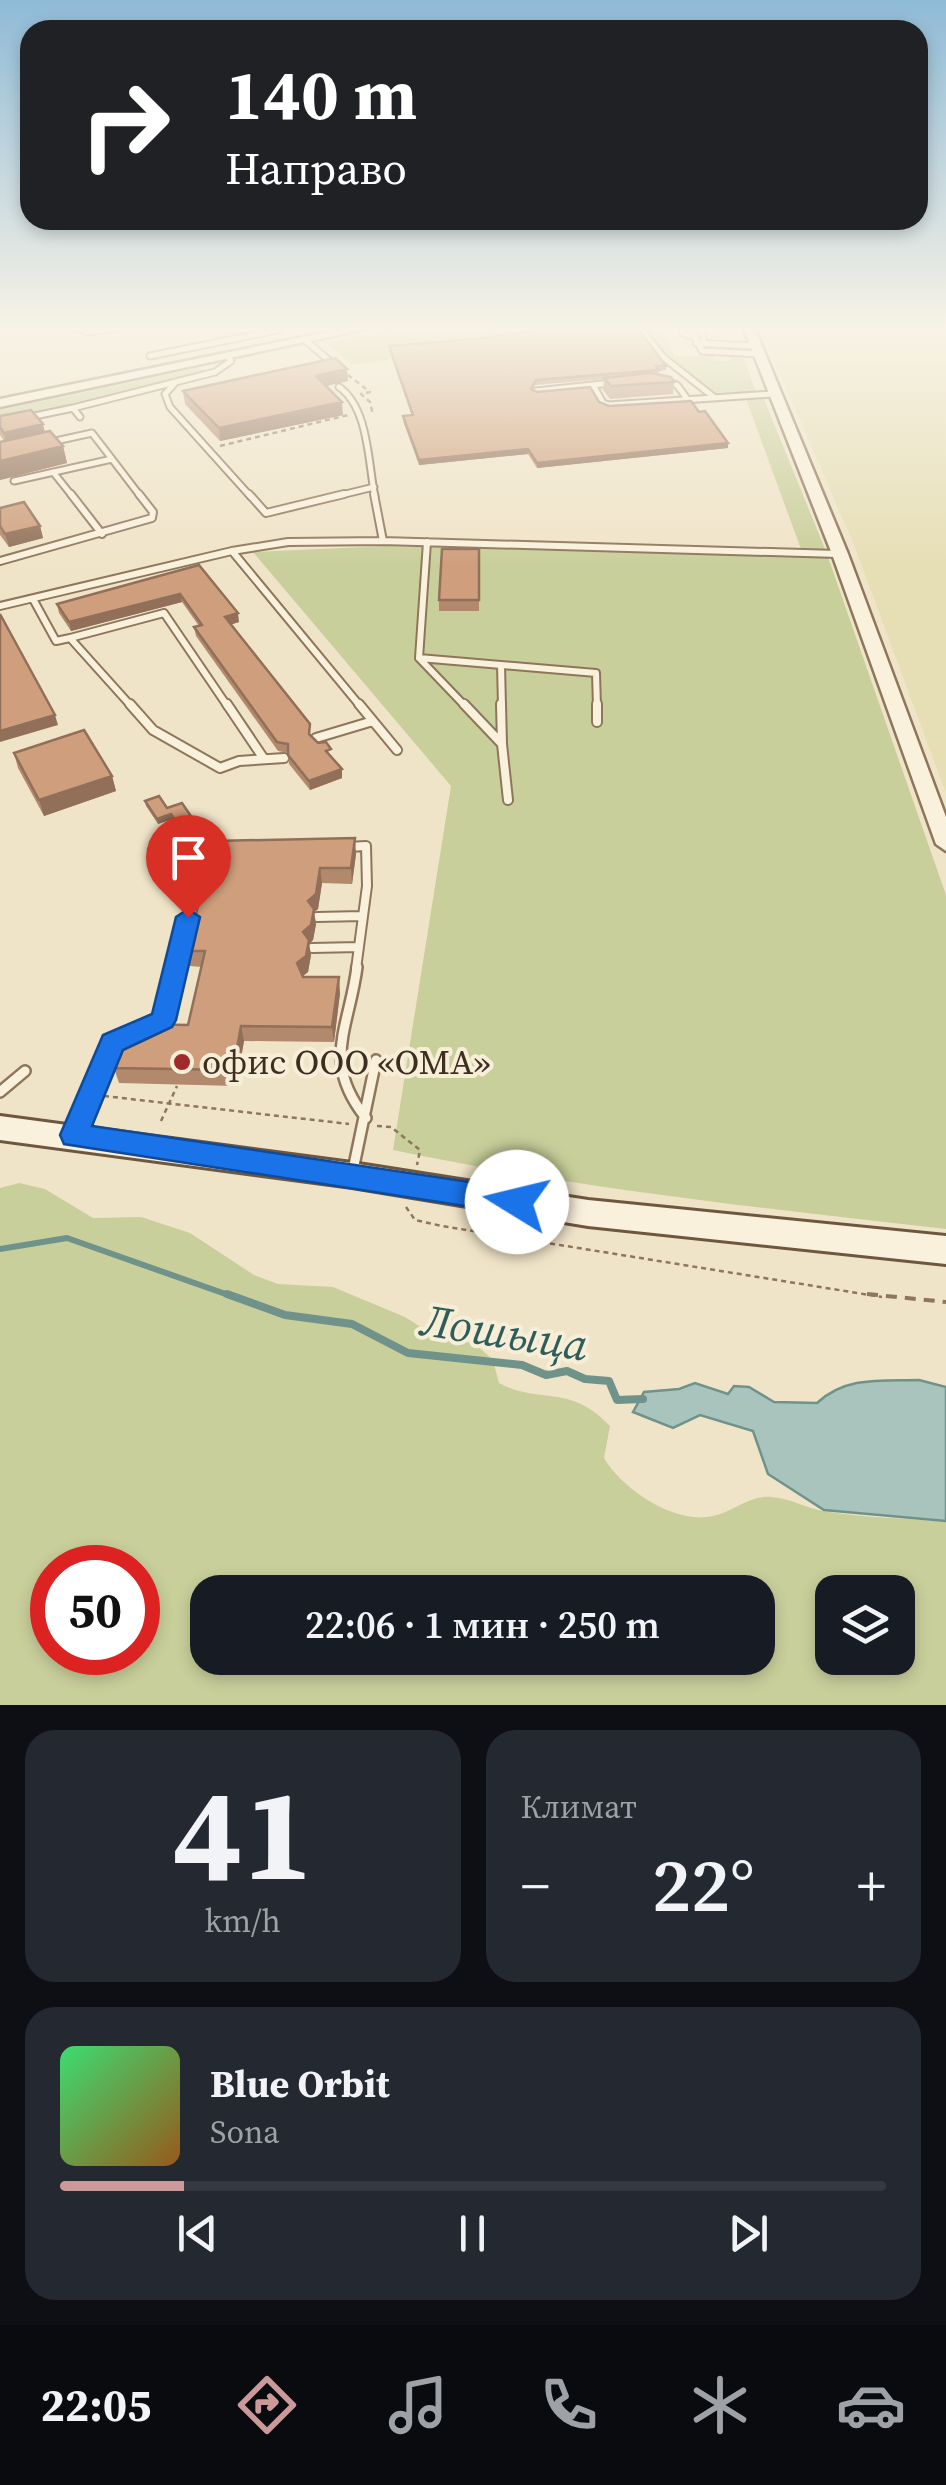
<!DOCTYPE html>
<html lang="ru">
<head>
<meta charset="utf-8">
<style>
  :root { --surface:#171b24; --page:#242831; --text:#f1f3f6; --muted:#9ea1a6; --line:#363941; --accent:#cc999b }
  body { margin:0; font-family:"Source Serif 4",serif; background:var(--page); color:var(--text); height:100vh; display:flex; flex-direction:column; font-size:38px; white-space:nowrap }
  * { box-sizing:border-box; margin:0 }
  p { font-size:32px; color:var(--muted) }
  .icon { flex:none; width:55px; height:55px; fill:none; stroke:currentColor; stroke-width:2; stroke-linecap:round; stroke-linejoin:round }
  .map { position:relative; height:1705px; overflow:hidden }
  .panel { display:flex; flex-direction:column; gap:25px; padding:25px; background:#0d0f14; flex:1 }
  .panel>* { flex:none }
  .guide { position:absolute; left:20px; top:20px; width:908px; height:210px; border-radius:30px; box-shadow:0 5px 15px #0003; background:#202124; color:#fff; overflow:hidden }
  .tools { position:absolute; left:815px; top:1575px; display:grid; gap:20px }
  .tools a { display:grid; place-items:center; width:100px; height:100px; border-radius:20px; background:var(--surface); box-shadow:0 5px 15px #0003; font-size:50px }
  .speed { position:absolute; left:30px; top:1545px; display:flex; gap:20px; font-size:50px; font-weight:700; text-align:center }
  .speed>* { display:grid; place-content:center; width:130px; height:130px; border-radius:50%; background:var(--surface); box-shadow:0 5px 15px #0003; line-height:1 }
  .speed .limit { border:15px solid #d22; background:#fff; color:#111 }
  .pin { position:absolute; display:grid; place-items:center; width:85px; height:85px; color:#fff; margin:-102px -42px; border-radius:50% 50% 50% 0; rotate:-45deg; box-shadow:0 0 10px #0007 }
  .pin .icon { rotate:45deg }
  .me { position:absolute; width:110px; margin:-55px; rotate:279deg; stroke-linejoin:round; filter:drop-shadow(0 0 8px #0008) }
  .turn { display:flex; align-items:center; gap:35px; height:210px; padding:0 40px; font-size:45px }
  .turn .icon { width:130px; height:130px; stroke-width:2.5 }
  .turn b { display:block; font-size:70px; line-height:85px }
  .big { font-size:75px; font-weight:600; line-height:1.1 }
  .panel .widget { flex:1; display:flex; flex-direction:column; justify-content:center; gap:15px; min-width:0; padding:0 35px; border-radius:30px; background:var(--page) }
  .panel .dial { align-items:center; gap:0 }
  .dial b { font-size:130px; line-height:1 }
  .song { display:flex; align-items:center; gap:30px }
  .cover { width:120px; height:120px; border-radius:15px; background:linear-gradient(135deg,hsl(140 70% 55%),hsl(30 70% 35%)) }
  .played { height:10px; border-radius:5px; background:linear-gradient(90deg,var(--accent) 15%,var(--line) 15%) }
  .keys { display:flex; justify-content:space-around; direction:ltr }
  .heat { display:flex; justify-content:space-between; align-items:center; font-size:55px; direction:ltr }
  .panel .tiles { flex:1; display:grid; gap:25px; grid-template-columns:1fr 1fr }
  .widget:last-child { grid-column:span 2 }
  .trip { position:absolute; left:190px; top:1575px; width:585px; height:100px; border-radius:30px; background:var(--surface); box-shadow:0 5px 15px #0003; font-weight:600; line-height:100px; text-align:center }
  .menu { display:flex; height:160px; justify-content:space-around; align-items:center; background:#090b0e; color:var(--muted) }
  .menu .icon { width:70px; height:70px }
  .menu .current { color:var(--accent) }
  .menu b { font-size:45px; color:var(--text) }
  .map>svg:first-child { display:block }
  .farmland { fill:#e6deb5 }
  .green { fill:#c9cf9b; fill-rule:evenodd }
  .water { fill:#a9c4bc; stroke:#6f938a; stroke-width:2.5 }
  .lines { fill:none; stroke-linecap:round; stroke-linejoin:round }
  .stream-far1 { stroke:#6f938a; stroke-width:6 }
  .stream { stroke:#6f938a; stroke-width:8 }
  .service-far3-casing { stroke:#8d765c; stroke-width:9 }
  .service-far2-casing { stroke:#8d765c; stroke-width:10 }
  .service-far1-casing { stroke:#8d765c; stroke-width:12 }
  .service-casing { stroke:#8d765c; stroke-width:14 }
  .tertiary-casing { stroke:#8d765c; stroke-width:5 }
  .secondary-casing { stroke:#6f573f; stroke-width:6 }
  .path-far1 { stroke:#8d765c; stroke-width:2.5; stroke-dasharray:5 4; stroke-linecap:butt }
  .path { stroke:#8d765c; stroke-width:4; stroke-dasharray:11 8; stroke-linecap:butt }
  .service-far3 { stroke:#faf1dc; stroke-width:5 }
  .service-far2 { stroke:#faf1dc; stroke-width:6 }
  .service-far1 { stroke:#faf1dc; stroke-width:8 }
  .service { stroke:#faf1dc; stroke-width:9 }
  .tertiary { fill:#faf1dc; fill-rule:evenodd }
  .secondary { fill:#faf1dc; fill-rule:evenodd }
  .wall { fill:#b2896c }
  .shaded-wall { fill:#916f58 }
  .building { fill:#cf9f7d; stroke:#916f58; stroke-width:2.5 }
  .route { fill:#1a73e8; stroke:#114b97; stroke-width:2.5 }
  .poi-dot { fill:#9e2a2b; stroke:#f7eed8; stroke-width:4 }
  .labels { text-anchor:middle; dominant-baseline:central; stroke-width:8; stroke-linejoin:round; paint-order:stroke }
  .poi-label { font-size:35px; fill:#3d2e20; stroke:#f7eed8; text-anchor:start }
  .near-water-label { font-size:45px; font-style:italic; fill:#2f5d5a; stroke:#f7eed8 }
</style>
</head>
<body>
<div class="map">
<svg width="946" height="1705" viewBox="0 0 946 1705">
  <rect width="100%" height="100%" fill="#f0e4c8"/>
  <path class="farmland" d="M760,327H946V793L854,545Z"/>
  <path class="green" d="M396,327H579L390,350L391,359L353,365L326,343Z
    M644,327H660L675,356H713L715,361H730L729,356L744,358L756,392L714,393L669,358Z
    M198,368L206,370L118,396L0,422V410Z
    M746,399H764L825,549H801Z
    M385,546L828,557L946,895V1229C761,1208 576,1188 393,1150L451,786L253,552Z
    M19,1183L45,1189L93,1218L141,1217L190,1233L254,1275L278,1284L333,1287L405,1317L438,1338L474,1343L493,1360L499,1383C541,1405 570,1383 610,1426L604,1458C622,1489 675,1525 713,1516C733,1512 749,1495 771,1497C789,1498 806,1508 823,1511C863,1518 906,1518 946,1522V1705H0V1188ZM52,1568H138V1652H52ZM208,1592H758V1658H208ZM832,1592H898V1658H832Z"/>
  <path class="water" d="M919,1380L946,1387V1521L824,1510L768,1474L753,1431L700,1415L673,1428L633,1412L644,1392L679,1389L695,1383L728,1394L734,1386L749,1387L774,1402L817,1403C846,1376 881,1381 919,1380Z"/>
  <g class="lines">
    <path class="stream-far1" d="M0,1249L67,1238L234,1297"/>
    <path class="stream" d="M227,1294L285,1315L352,1324L408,1353L522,1365L546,1375L567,1371L585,1379L609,1381L617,1400L643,1399"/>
    <defs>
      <path id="service-far3" d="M72,327L88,332L128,327
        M681,327L683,333L694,337
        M691,327L702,351L758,354
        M700,327L705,344
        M642,330L663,357L715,398
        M304,339L333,364
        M696,343L755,346
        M150,356L278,330
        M665,381L677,385L688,400
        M175,383L165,394L170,407L251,497
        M593,385L603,403L609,405L773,394
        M339,387C369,408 368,463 375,497
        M536,391L611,383
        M73,408L215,372L231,361L227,355
        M30,417L73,408L80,417
        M51,442L92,433L112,459
        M53,472L73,497
        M14,481L112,459L141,497
        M333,497L374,487"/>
      <path id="service-far2" d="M71,494L102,534
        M249,494L266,513L344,494
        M374,494L383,541
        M427,542L419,658L466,707
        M232,551L361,707
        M0,561L152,518L153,512L139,494
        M33,599L56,641L70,638L132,707
        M0,606L232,551L288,542L383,541L838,554
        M70,638L164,613L228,707
        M419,658L596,673L597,707
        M501,665L502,707"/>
      <path id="service-far1" d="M130,704L153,730L220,768L239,761L284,758
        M227,704L264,759
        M359,704L397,750
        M464,704L502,744L508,800
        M501,704L502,744
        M597,704V722
        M316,738L373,721
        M347,847L366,846L367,886L356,969
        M317,917L362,916
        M312,948L359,947
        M175,969L204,849H218"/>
      <path id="service" d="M357,967C349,1029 321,1062 366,1118
        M148,1027L163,1020L176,967
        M0,1092L25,1071
        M74,1135L113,1043L131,1035
        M353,1170L376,1060"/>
      <path id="tertiary" d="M352,327H375L0,407V399Z
        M743,327H754L848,554L946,817V851L936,844L832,554Z"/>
      <path id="secondary" d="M0,1116L352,1163L588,1200L946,1236V1264L588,1226L352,1187L0,1140Z"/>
    </defs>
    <use href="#service-far3" class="service-far3-casing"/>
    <use href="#service-far2" class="service-far2-casing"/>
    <use href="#service-far1" class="service-far1-casing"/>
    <use href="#service" class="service-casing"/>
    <use href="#tertiary" class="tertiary-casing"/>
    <use href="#secondary" class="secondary-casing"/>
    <path class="path-far1" d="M384,331L405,327
      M348,375L370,392L361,394L370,402L373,415
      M220,446L348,415
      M104,1096L349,1124
      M161,1121L177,1086
      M377,1126L391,1127L420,1150L417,1165
      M406,1207L415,1220L442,1226L882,1297"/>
    <path class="path" d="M867,1294L946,1302"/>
    <use href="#service-far3" class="service-far3"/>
    <use href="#service-far2" class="service-far2"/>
    <use href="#service-far1" class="service-far1"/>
    <use href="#service" class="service"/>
    <use href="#tertiary" class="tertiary"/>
    <use href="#secondary" class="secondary"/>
  </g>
  <path class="wall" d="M638,330L666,366V370L659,371L658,374L674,382L673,394L610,399L603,390L604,379L535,385L533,390L537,392L599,402L728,448L537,468L528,454L419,465L403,421V416H412L389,350V346Z
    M348,381L326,386L343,415L220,441L185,404L183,391Z
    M0,416L45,432L63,446L67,463L0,480V442L4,441L0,435Z
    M0,508L40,526L43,538L9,547L0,535Z
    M479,549V611H439V600Z
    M199,565L239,622L231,624L311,735L332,757L342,778L310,790L289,764L288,753L278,751L196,636L194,627L199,626L182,602L71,631L59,613L57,604Z
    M14,753L112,776L116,791L44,816L18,768Z
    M145,801L193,819L194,824L179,829L172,819L158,824L146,806Z
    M214,841L356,854L352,884L322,883L318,909L314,912L316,924L313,940L309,944L311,955L308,972L303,976L340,993L334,1042L244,1041L236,1086L119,1083L114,1068L188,1025L202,967L190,966L187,951Z"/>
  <path class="shaded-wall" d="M347,369L348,381L317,388L316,376Z
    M342,402L343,415L220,441L219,428Z
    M43,424L46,437L7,446L4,433Z
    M728,443V448L537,468V463Z
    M63,446L67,463L0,480V461Z
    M528,449V454L419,465V460Z
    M40,526L43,538L9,547L5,534Z
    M180,594L182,602L71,631L69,622Z
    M238,613L239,622L227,626L225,617Z
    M55,715L58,725L0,742V731Z
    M342,769V778L310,790L309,781Z
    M112,776L116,791L44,816L39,800Z
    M171,814L172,819L158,824L157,819Z
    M193,819L194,824L179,829L178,824Z
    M355,838L356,854L352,884L351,868Z
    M320,868L322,883L318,909L314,912L316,924L313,940L309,944L311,955L308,972L299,979L297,963L308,901Z
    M339,977L340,993L334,1042L332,1027Z
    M241,1026L244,1041L236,1086L233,1070Z"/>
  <path class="building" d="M552,327H637L666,366H656L659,370L536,380L531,389L537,392L590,387L599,402L609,406L691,401L699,412L705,411L728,443L537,463L528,449L419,460L403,416L413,415L389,346L485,338Z
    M335,358L347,369L316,376L342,402L219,428L183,391Z
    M651,373L671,377L674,382L611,386L604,378Z
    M31,410L43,424L4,433L0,427V416Z
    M50,431L63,446L0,461V442Z
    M24,502L40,526L5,534L0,526V508Z
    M442,549H479V600H439Z
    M199,565L238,613L225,617L310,724L309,734L318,743L326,742L331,749L326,751L342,769L309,781L288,755V744L277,742L194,627L202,625L180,594L69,622L57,604Z
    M0,614L55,715L0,731Z
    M84,730L112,776L39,800L14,753Z
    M159,796L167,808L182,803L193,819L178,824L171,814L157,819L145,801Z
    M355,838L351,868H320L316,894L308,901L314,909L311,925L303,932L309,940L306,956L297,963L303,977H339L332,1027L241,1026L233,1070L114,1068L125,1029L137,1024L188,1025L205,951H187L214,841Z"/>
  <linearGradient id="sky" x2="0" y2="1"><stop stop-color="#8fbad6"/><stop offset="0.58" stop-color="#f8f3e6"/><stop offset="1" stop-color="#f8f3e6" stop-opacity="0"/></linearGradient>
  <rect width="946" height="566" fill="url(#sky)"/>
  <path class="route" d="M188,909L200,917L176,1020L172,1027L123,1050L92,1126L517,1189L528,1192L532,1202L528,1211L517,1214L64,1144L60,1135L103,1035L152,1014L176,917Z"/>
  <circle class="poi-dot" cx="182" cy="1062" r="10"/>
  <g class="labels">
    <g class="poi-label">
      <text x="202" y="1062">офис ООО «ОМА»</text>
    </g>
    <g class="near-water-label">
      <text transform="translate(505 1332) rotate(9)">Лошыца</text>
    </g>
  </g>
</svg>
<div class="tools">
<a><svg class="icon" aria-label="layers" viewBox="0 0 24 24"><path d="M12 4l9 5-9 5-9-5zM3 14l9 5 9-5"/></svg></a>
</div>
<div class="speed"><div class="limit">50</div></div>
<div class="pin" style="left:188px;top:917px;background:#d93025"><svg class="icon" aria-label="arrive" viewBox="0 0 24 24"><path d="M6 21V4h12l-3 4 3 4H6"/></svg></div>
<svg class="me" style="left:517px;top:1202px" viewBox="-20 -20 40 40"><circle r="19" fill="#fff"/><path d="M0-13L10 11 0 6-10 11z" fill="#1a73e8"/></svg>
<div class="trip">22:06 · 1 мин · 250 m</div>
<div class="guide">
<div class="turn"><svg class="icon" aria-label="right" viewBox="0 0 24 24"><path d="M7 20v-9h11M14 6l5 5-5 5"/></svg><div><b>140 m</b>Направо</div></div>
</div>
</div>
<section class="panel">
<div class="tiles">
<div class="widget dial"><b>41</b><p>km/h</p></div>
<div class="widget"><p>Климат</p>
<div class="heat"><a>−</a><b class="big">22°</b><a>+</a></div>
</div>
<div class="widget">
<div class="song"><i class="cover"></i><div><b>Blue Orbit</b><p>Sona</p></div></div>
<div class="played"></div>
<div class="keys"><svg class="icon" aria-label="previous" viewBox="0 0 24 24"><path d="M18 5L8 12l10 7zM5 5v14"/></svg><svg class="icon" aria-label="pause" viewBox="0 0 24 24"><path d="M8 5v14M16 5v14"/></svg><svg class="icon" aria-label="next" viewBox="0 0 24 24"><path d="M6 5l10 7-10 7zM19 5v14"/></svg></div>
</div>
</div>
</section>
<nav class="menu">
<b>22:05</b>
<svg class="icon current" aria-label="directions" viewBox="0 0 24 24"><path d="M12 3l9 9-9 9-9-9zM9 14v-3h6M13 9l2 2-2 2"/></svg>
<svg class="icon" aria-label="music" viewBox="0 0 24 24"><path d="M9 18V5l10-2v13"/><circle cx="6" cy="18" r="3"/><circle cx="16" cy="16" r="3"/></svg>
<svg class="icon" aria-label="phone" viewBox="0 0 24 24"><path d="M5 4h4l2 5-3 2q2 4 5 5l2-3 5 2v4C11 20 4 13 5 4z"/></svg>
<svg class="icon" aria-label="climate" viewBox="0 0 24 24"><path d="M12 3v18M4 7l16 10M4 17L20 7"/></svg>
<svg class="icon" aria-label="car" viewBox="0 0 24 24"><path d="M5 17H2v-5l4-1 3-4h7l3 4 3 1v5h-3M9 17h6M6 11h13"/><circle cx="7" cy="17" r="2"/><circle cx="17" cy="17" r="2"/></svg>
</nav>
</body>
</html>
